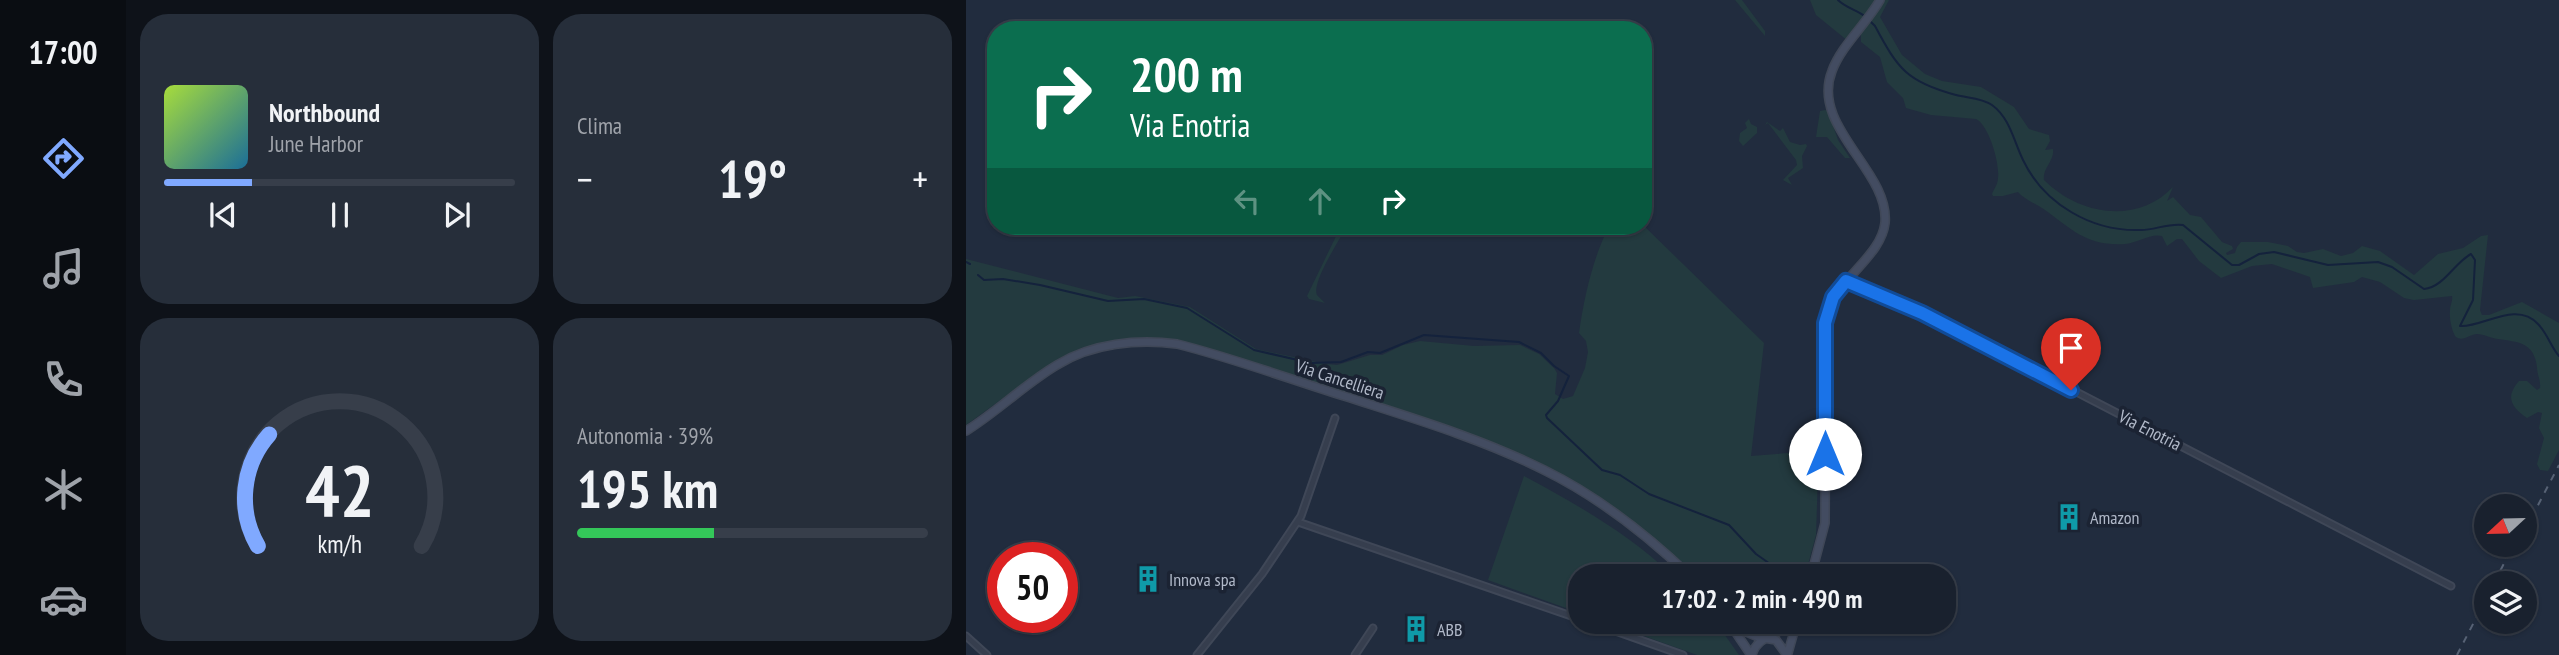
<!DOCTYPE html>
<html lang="it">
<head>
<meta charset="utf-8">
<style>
  :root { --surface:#19212e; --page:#262e3a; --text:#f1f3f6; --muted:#9fa3aa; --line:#373e4a; --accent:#80a9ff }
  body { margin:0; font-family:"PT Sans Narrow",sans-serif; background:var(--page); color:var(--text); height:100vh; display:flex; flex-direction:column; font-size:26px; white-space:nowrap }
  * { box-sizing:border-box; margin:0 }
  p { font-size:23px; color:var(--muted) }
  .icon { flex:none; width:38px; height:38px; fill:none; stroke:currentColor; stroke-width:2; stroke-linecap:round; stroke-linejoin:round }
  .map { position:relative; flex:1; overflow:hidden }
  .panel { display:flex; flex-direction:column; gap:14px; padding:14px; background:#0e1219; width:840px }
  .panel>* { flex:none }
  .hud { position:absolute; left:21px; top:21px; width:665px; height:214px; border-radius:28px; box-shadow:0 2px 5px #0004,0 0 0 2px var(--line); background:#0b6e4f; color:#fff; overflow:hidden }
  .needle { width:46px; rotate:248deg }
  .controls { position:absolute; left:1508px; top:494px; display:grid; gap:14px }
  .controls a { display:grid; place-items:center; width:63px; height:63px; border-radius:50%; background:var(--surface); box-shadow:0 2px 5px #0004,0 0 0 2px var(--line); font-size:35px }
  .speed { position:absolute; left:21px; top:542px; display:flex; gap:14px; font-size:35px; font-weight:700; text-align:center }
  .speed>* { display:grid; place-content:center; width:91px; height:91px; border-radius:50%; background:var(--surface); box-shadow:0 2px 5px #0004,0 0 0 2px var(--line); line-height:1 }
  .speed .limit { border:10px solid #d22; background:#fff; color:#111 }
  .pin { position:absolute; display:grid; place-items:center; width:60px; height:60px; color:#fff; margin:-72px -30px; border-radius:50% 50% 50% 0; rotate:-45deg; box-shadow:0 0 7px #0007 }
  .pin .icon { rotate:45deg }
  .me { position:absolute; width:77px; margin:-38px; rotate:0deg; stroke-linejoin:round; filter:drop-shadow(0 0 5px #0008) }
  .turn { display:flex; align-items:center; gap:24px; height:147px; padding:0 28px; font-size:32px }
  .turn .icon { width:91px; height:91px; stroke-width:2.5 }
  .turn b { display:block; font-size:49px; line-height:60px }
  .lanes { display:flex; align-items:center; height:66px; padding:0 28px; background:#0003; justify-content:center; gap:35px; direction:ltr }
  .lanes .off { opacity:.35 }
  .big { font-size:52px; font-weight:700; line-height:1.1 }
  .panel .card { flex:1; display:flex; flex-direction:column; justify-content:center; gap:10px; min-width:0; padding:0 24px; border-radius:28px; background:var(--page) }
  .panel .dial { align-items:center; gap:0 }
  .dial svg { height:182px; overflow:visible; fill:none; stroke:var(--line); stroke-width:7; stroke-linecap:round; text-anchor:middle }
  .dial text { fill:var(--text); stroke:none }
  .song { display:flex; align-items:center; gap:21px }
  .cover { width:84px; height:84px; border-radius:10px; background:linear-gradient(135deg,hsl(80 70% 55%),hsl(200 70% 35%)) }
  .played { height:7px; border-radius:4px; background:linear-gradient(90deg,var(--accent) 25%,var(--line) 25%) }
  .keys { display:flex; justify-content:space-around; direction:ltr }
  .heat { display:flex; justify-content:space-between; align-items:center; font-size:38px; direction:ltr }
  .charge { height:10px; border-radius:5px; background:linear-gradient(90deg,#34c759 39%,var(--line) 0) }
  .panel .tiles { flex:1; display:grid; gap:14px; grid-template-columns:repeat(2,1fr) }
  .trip { position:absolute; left:602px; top:564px; width:388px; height:70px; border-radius:28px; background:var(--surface); box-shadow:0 2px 5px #0004,0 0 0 2px var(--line); font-weight:700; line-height:70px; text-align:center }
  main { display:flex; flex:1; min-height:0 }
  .tabs { display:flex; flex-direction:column; width:126px; justify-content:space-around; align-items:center; background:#0a0d12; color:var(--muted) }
  .tabs .icon { width:49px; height:49px }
  .tabs .selected { color:var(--accent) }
  .tabs b { font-size:32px; color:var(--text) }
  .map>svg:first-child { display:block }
  .green { fill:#233a3f }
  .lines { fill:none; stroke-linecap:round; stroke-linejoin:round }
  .stream { stroke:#14223c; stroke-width:2 }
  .street-casing { stroke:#3f4757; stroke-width:9 }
  .secondary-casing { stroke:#3f4757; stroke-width:10 }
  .street { stroke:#363e4e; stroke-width:5 }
  .secondary { stroke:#434c61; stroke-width:7 }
  .rail { stroke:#576275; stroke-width:2; stroke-dasharray:7 7; stroke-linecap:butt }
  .route-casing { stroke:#114b97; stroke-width:18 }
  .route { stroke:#1a73e8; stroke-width:12 }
  .labels { text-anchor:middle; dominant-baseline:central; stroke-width:7; stroke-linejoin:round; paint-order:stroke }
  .street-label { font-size:18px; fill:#b1b9c9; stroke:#1b2333 }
  .poi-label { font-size:18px; fill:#b1b9c9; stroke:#1b2333; text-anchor:start }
</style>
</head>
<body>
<main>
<nav class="tabs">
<b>17:00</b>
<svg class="icon selected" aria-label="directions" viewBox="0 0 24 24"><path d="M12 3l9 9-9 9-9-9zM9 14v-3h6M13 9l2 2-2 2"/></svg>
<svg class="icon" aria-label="music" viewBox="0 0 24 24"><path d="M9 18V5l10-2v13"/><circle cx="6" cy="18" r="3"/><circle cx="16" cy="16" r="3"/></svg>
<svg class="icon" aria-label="phone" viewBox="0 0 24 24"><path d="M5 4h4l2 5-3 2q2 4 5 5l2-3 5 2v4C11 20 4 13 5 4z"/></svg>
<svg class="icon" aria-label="climate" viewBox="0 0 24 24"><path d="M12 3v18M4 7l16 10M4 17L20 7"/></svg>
<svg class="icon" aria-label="car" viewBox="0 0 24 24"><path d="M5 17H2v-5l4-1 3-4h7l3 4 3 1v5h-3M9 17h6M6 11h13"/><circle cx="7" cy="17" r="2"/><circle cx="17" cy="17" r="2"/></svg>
</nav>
<section class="panel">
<div class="tiles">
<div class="card">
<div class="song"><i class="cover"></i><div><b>Northbound</b><p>June Harbor</p></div></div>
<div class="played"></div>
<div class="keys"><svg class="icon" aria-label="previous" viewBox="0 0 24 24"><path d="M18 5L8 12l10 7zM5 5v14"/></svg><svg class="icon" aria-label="pause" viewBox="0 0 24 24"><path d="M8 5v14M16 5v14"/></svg><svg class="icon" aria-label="next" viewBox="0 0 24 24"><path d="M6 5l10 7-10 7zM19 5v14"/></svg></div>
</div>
<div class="card"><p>Clima</p>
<div class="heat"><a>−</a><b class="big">19°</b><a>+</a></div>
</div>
<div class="card dial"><svg viewBox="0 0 100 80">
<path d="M14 69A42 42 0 1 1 86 69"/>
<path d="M14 69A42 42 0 0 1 19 20" stroke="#80a9ff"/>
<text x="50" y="56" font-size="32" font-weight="700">42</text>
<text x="50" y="72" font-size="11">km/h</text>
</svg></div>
<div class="card"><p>Autonomia · 39%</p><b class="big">195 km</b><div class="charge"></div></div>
</div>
</section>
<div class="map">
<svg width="1593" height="655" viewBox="0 0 1593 655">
  <rect width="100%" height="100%" fill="#212c3e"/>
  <path class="green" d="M769,0H776L799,31V36Z
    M844,0H911L882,41L850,15Z
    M919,0H923L914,17L936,55L959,74L976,81L1015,87L1048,107L1063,129L1083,135L1084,141L1079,150L1087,149C1089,160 1076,169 1078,180C1113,215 1171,225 1207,187L1201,201L1207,197L1224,215L1235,217L1256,242L1266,246L1267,249L1260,253L1261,255L1269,253L1271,247L1275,242H1302L1322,246L1331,252L1338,253L1357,249L1375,256L1387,253L1396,246L1414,251L1448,275L1472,254L1497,248L1515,236L1522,235L1514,310L1516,315H1523L1556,302L1593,323V450L1582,471L1574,470L1571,464L1578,438L1573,428L1576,413L1572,412L1561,418C1545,407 1539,397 1553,381H1561L1571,390L1574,388C1575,380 1571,375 1571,367C1568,342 1552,342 1532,339C1524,338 1518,334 1511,334C1504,334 1497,342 1490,337C1486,333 1483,317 1484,311C1484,304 1487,302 1486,296L1448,300L1438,298L1414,282L1396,277L1388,282L1347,288L1344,277L1306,264L1286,266L1255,278L1233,261L1216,239H1211L1201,246L1196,236C1185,233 1171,243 1159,244C1120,246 1107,230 1079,210C1069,203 1059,200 1052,192L1037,196H1027L1026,194C1028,189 1032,184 1032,178C1034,164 1023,125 1010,119L965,115L940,108L937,98L921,82L914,57L895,42V33Z
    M859,110L862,111L872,140L884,158H879L861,137H850L854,111Z
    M783,119L785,124L791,127V133L777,146L773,141L774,133L781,128L779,123Z
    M801,122L814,131L817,128L824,142L834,145L840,144L841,146L836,156L837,168L822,178L826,185L817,180L831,165L830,160L802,123L799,125Z
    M677,225L798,343L785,456L835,452L839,472L852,474L850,535L839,576H728L676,529L637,501L595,475L553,454L464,420L210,339L118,347L90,360L0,425V259L152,298L169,296L224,307L290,349L360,364L371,365L404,355H416L437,345L454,341L508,346L554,345L573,354L588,368L591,373L589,394L597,399L607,396L619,368L622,352L620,341L613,333C618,297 627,258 643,226Z
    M375,226H381C374,239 345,283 351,295C352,296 359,303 359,303L343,299L341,296Z
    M558,476C612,505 663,534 707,576H614V613L522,580Z
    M636,621H749L773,655H731Z
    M771,621H821C805,636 788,634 771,621Z"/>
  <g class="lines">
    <path class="stream" d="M872,0C880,8 891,10 900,17
      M904,21L909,26C932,69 941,82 990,95C1002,98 1016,98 1026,105C1044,118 1048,142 1057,160C1078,204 1126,232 1175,230C1189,230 1202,223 1217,225L1266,265H1273L1293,254L1308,252L1362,265L1412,262L1426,267L1458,289C1478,287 1488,263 1505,254L1509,260L1507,300L1494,326C1516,328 1550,300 1572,324C1581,333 1585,347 1593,356
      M0,262L4,264
      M12,275L18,280L37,279L74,285L142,301L178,299L221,308L288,350L345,363L375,362L402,352L414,353L458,335L553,342L575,353L588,366L603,376L592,401L580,415L581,418L636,470L654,475L683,494L763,525L790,554L807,566L811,576"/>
    <defs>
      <path id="street" d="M880,281L956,312L1485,586
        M332,522L614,619
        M621,621L717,655
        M0,636L21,655
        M231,655L296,574L335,516L369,418
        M389,655L407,628"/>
      <path id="secondary" d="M0,431C32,411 59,384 91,365C126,343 172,339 211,344C267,358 323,379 378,396C446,418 514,438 578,470C631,496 681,535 724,576
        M845,576L859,523L860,317C871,278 915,257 919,223C924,171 844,127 866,71C875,46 901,23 914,0
        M762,621L785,655
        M766,626L792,637L810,640L821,655
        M822,653L831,621
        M786,655C791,635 815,635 828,621"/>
    </defs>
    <use href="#street" class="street-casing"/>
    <use href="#secondary" class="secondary-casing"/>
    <use href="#street" class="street"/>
    <use href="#secondary" class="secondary"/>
    <path class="rail" d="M1559,530L1593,465
      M1528,583L1548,544
      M1491,655L1521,597"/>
  </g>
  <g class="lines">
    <defs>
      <path id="route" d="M859,454V323L867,297L880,281L956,313L1105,390"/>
    </defs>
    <use href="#route" class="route-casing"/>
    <use href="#route" class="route"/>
  </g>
  <defs>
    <symbol id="building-bare" viewBox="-9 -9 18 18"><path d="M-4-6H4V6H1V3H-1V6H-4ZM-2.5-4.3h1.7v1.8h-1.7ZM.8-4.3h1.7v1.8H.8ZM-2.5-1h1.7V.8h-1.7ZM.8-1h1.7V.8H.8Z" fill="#0f9aa8" stroke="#1b2333" stroke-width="2.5" paint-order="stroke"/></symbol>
  </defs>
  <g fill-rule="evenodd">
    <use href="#building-bare" x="1084" y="498" width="38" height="38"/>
    <use href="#building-bare" x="163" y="560" width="38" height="38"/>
    <use href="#building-bare" x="431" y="610" width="38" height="38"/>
  </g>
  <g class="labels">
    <g class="street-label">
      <text transform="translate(374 379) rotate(18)">Via Cancelliera</text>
      <text transform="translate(1184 430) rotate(27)">Via Enotria</text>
    </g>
    <g class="poi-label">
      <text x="1124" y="517">Amazon</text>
      <text x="203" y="579">Innova spa</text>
      <text x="471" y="629">ABB</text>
    </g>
  </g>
</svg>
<div class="controls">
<a><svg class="needle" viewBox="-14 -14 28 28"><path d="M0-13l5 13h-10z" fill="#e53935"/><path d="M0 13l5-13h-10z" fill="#9fa3aa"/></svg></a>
<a><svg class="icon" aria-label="layers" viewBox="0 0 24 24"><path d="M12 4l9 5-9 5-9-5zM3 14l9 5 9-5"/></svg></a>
</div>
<div class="speed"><div class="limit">50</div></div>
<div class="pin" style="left:1105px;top:390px;background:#d93025"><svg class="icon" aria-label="arrive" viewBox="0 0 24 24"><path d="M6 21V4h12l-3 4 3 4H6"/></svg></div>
<svg class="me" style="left:859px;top:454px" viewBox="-20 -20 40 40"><circle r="19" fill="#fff"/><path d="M0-13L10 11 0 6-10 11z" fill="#1a73e8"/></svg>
<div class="trip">17:02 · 2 min · 490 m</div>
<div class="hud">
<div class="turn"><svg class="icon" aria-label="right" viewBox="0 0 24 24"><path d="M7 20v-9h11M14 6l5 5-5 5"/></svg><div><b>200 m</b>Via Enotria</div></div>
<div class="lanes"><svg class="icon off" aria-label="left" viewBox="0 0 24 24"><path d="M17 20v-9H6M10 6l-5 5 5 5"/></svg><svg class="icon off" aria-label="ahead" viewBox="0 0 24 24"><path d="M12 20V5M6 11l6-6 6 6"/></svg><svg class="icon" aria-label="right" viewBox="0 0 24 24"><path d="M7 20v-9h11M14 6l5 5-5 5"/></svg></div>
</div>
</div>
</main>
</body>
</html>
